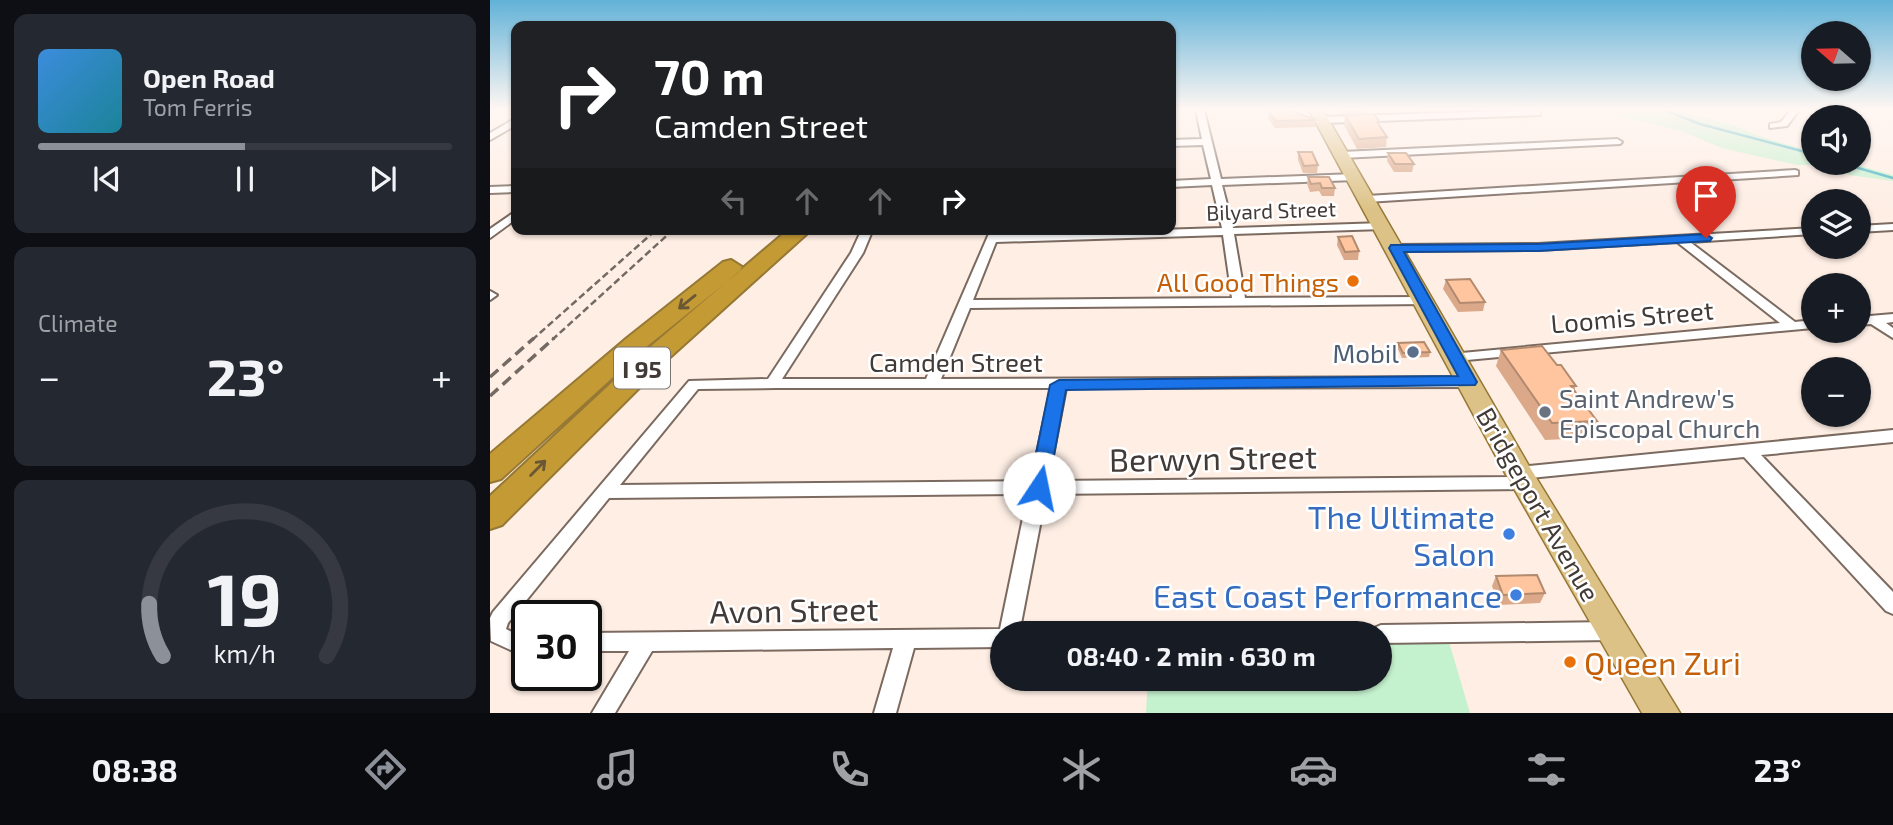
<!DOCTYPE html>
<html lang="en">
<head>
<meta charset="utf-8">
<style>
  :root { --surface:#171b24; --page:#242831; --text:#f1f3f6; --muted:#9ea1a6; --line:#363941; --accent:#8c9099 }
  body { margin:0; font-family:"Exo 2",sans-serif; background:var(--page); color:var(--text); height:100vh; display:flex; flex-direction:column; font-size:26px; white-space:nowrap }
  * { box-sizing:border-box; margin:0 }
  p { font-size:23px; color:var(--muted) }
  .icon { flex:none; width:38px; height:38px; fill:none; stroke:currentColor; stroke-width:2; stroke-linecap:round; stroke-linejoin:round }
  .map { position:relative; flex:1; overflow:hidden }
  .drawer { display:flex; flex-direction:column; gap:14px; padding:14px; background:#0d0f14; width:490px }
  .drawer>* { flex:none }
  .guide { position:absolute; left:21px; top:21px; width:665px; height:214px; border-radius:14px; box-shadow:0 2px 5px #0004; background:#202124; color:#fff; overflow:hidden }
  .needle { width:46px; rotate:290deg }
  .tools { position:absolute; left:1311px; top:21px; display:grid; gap:14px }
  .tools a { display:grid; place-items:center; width:70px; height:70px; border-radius:50%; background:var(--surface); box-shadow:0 2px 5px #0004; font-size:35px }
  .speed { position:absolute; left:21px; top:600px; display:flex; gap:14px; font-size:35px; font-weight:700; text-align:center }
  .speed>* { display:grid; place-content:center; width:91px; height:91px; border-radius:50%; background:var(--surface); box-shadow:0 2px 5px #0004; line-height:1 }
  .speed .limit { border:4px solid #111; border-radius:10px; background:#fff; color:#111 }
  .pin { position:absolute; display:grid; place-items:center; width:60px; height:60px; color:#fff; margin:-72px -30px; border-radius:50% 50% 50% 0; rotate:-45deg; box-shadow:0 0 7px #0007 }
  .pin .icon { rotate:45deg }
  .me { position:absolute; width:77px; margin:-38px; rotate:11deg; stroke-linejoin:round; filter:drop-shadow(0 0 5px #0008) }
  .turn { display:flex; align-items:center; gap:24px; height:147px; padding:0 28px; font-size:32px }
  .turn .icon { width:91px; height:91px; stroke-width:2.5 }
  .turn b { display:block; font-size:49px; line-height:60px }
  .lanes { display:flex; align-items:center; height:66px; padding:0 28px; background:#0003; justify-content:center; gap:35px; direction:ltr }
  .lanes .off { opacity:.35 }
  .big { font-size:52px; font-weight:700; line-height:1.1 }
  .drawer .card { flex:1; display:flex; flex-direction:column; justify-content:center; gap:10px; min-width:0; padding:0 24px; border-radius:14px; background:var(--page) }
  .drawer .dial { align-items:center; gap:0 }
  .dial svg { height:182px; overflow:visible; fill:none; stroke:var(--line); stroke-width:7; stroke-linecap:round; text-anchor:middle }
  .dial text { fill:var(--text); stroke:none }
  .song { display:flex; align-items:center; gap:21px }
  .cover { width:84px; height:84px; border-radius:10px; background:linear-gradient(135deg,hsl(210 70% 55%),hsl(190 70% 35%)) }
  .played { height:7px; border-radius:4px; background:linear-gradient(90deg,var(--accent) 50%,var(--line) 50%) }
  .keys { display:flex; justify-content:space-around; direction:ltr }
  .heat { display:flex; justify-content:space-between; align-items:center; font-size:38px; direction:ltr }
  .trip { position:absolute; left:500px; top:621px; width:402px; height:70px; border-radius:35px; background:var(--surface); box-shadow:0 2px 5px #0004; font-weight:700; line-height:70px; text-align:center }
  .tab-bar { display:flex; height:112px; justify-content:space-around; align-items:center; background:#090b0e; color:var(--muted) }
  .tab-bar .icon { width:49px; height:49px }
  .tab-bar .selected { color:var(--accent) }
  .tab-bar b { font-size:32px; color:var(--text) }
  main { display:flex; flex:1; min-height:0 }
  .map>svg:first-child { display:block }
  .green { fill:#c4f1ce }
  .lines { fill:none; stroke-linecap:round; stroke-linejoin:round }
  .stream { stroke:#3aafc0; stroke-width:2.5 }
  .street-casing { stroke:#7b6a60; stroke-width:4 }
  .primary-casing { stroke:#967835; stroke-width:3 }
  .highway-casing { stroke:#967835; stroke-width:4 }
  .street { fill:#fff; fill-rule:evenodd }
  .primary { fill:#dcc286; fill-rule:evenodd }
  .highway { fill:#c49a35; fill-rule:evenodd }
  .rail-far1 { stroke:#746a64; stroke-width:2.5; stroke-dasharray:7 3.5; stroke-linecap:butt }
  .rail { stroke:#746a64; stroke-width:3.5; stroke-dasharray:11 6; stroke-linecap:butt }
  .wall { fill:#dba989 }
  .building { fill:#ffc59f; stroke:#b28a6f; stroke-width:2 }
  .oneway { stroke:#695736 }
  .route { fill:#1a73e8; stroke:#114b97; stroke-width:2 }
  .food-dot { fill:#e8710a; stroke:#fff; stroke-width:2.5 }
  .service-dot { fill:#5c6f8a; stroke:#fff; stroke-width:2.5 }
  .worship-dot { fill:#6b7280; stroke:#fff; stroke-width:2.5 }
  .shop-dot { fill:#3f7fe0; stroke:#fff; stroke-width:2.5 }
  .labels { text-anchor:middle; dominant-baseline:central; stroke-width:5; stroke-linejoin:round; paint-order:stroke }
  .far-street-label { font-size:21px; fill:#423a36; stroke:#fff }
  .shield { fill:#fff; stroke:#7b7572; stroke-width:2 }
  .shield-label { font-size:24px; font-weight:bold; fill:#423a36 }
  .food-label { font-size:26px; fill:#c56008; stroke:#fff; text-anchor:end }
  .street-label { font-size:26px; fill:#423a36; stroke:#fff }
  .service-label { font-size:26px; fill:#4e5e75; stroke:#fff; text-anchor:end }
  .worship-label { font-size:26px; fill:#5b616d; stroke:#fff; text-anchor:start }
  .near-street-label { font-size:32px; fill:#423a36; stroke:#fff }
  .near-shop-label { font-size:32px; fill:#366cbe; stroke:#fff; text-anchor:end }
  .near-food-label { font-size:32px; fill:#c56008; stroke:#fff; text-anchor:start }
</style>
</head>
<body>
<main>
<section class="drawer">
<div class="card">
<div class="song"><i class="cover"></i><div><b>Open Road</b><p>Tom Ferris</p></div></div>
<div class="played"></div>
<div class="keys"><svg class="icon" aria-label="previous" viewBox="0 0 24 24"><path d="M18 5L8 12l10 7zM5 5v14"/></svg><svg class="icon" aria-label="pause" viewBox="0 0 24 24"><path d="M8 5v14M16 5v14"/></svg><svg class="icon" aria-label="next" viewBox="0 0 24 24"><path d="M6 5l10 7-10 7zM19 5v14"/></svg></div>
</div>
<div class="card"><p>Climate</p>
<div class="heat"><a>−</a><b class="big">23°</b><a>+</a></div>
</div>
<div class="card dial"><svg viewBox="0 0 100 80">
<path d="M14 69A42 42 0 1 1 86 69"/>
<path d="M14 69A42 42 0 0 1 8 46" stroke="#8c9099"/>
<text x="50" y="56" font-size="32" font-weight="700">19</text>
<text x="50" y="72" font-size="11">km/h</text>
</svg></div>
</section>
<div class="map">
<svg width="1403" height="713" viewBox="0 0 1403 713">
  <rect width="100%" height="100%" fill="#feeee4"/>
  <path class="green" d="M1146,110H1184L1240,124L1272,137L1323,152V163H1360L1403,175V181L1359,175L1336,165H1307L1232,148L1193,132L1129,115Z
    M891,641L959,642L980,713H656L658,679H891Z"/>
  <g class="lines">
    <path class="stream" d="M1174,110L1210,124L1323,154
      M1351,163L1403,178"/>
    <defs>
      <path id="street" d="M706,110H714L731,179L865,174L870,177L865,180L732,185L743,228L893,223L899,226L893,229L744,234L755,298L934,297L938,298L940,301L938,304L480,308L451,379L979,377L986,382L979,387L576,388L558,481L1023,477L1021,473L1023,469L1029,467L1403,430V442L1271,455L1403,592V614L1396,611L1254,457L1040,478L1044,483L1042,487L1036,489L556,494L529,634H513V647L424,648L406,713H384L403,648L162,651L125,713H102L139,651H96V633L510,629L538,494L119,498L18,623L16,629L24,633H37V651H23L1,641L0,618L3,612L199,381L278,379L361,253L372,229H383L373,253L292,379H436L501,229H509V235L732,228L722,185L681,187V181L721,179L713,145L681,146V140L712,139ZM733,235L742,298L483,300L506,242ZM286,388H561L541,481L130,485L208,389Z
        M1047,110L1050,111V115L832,123L828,120L832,117Z
        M1301,110H1309L1297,126L1280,128V124L1291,122Z
        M26,118V125L0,140V133Z
        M1127,139L1132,142L1130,144L852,158L847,155L852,152Z
        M1305,170L1308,171V175L877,202L872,199L877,196Z
        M26,186V192L0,193V187Z
        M26,211V219L0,238V229Z
        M1403,224V230L1368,232V226Z
        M1323,228V234L1200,242L1305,322L1323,320V328L966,361L961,360L959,357L961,354L1290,323L1187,242L1048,250L905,251L899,248L905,245L1048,244Z
        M0,291L7,295L0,300Z
        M1403,314V322L1396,323L1403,328V338L1381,324L1368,325V317Z
        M1121,622L1128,625L1131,631L1128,637L1121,640L891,643V634H881L884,628L891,625Z"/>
      <path id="primary" d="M819,110H833L1039,466L1190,713H1152L1015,473Z"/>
      <path id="highway" d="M299,229H322L178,359L12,525L0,529V496L160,347Z
        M241,260L252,267L249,272L155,348L11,479L0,482V454L137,338L233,262Z"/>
    </defs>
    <use href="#street" class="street-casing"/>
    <use href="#primary" class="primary-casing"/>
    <use href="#highway" class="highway-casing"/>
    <use href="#street" class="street"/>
    <use href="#primary" class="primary"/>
    <use href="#highway" class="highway"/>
    <path class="rail-far1" d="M42,340L167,229
      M62,340L184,229"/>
    <path class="rail" d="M0,377L44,338
      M0,396L64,338"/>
  </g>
  <path class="wall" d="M850,110H875V113L853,114Z
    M778,111L826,120L825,127L785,128L778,118Z
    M855,115L890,122L889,126L897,137L896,147L867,149L854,125Z
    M808,152L828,165L827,173H813L808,160Z
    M898,153L924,164L922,172H904L897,161Z
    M818,177L845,188L844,196H832L829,191L820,192L817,184Z
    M848,237L869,251L868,260H854L847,245Z
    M956,280L995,302L993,311L968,312L953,289Z
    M908,343L940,352L939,357L912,358L907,347Z
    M1011,350L1086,386L1084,390L1107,421L1099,438L1055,440L1006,366Z
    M1006,576L1055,593L1050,603L1009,605L1002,586Z"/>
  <path class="building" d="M780,110H799L826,120L786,121L778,111Z
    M884,114L890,122H887L897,137L869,139L855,115Z
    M808,152H822L828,165L814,166Z
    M898,153H916L924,164H905Z
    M818,177H839L845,188H832L830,183L821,184Z
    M862,236L869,251L855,252L848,237Z
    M980,279L995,302L970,303L956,280Z
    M934,342L940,352L913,353L908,343Z
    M1052,346L1067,365H1071L1086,386H1081L1107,421L1062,423L1011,350Z
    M1047,575L1055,593L1013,595L1006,576Z"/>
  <defs><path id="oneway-shaft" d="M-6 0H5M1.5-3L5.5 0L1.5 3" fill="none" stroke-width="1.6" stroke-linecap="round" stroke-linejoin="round" transform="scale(1.75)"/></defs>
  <g class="oneway">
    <use href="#oneway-shaft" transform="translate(197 302) rotate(141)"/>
    <use href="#oneway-shaft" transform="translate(48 468) rotate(-45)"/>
  </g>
  <linearGradient id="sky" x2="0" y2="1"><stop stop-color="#62b2d8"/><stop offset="0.52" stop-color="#fff7f3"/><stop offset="1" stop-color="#fff7f3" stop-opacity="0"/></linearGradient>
  <rect width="1403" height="210" fill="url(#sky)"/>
  <path class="route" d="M1216,234L1222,238L1220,241L1048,251L914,252L987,382L985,385L576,390L558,488L549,496L539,488L560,385L569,380L968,376L899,248L901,245L1048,244Z"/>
  <g class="food-dot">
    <circle cx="863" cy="281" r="7"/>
    <circle cx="1080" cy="662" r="7"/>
  </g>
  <circle class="service-dot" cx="923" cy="352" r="7"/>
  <circle class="worship-dot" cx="1055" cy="412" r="7"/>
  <g class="shop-dot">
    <circle cx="1019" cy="534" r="7"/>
    <circle cx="1026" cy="595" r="7"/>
  </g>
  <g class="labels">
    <g class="far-street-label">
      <text transform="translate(781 210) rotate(-2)">Bilyard Street</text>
    </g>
    <rect class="shield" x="124" y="347.5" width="56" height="41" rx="5"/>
    <g class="shield-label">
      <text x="152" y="368">I 95</text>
    </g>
    <g class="food-label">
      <text x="849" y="281">All Good Things</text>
    </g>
    <g class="street-label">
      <text transform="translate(1142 316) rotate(-5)">Loomis Street</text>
      <text x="466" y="361">Camden Street</text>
      <text transform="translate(1049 504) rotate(60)">Bridgeport Avenue</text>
    </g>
    <g class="service-label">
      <text x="909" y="352">Mobil</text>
    </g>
    <g class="worship-label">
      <text x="1069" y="397">Saint Andrew's<tspan x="1069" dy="30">Episcopal Church</tspan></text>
    </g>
    <g class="near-street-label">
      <text transform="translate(723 457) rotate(-1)">Berwyn Street</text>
      <text transform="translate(304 609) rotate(-1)">Avon Street</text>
    </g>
    <g class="near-shop-label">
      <text x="1005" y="516">The Ultimate<tspan x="1005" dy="37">Salon</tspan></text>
      <text x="1012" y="595">East Coast Performance</text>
    </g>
    <g class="near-food-label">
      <text x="1094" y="662">Queen Zuri</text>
    </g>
  </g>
</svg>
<div class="tools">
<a><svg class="needle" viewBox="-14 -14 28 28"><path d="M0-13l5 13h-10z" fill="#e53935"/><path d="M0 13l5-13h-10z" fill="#9ea1a6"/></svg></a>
<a><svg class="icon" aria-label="sound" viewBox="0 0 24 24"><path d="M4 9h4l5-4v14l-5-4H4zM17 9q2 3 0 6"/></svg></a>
<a><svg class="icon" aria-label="layers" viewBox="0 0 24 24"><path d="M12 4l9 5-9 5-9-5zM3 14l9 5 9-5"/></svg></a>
<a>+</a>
<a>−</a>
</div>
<div class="speed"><div class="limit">30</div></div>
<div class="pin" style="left:1216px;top:238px;background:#d93025"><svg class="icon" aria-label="arrive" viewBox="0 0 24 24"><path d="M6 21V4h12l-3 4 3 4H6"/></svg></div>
<svg class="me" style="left:549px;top:488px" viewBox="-20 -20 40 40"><circle r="19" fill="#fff"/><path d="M0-13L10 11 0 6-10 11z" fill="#1a73e8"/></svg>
<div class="trip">08:40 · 2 min · 630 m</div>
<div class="guide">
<div class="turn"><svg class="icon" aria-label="right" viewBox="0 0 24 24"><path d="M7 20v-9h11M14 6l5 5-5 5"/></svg><div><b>70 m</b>Camden Street</div></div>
<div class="lanes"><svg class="icon off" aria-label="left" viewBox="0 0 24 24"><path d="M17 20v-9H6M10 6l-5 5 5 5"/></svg><svg class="icon off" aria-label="ahead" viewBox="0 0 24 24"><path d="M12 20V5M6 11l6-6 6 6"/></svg><svg class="icon off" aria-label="ahead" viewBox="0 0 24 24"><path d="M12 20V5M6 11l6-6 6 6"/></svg><svg class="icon" aria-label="right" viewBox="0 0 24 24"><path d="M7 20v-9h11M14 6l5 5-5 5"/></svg></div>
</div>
</div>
</main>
<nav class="tab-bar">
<b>08:38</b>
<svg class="icon selected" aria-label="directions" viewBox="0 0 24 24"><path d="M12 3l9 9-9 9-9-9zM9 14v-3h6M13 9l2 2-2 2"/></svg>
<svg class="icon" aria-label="music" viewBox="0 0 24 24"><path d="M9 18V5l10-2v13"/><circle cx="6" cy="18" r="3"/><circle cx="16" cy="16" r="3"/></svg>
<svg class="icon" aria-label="phone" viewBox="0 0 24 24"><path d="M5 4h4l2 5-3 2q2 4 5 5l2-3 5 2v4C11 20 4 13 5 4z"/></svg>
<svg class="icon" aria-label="climate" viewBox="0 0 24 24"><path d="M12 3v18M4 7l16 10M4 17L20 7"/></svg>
<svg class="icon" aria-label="car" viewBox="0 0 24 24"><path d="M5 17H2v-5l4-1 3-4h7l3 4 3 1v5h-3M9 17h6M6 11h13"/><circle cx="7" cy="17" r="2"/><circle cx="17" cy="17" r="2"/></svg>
<svg class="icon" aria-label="filters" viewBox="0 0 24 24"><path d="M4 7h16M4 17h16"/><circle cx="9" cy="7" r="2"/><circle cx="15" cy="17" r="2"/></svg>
<b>23°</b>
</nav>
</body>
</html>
